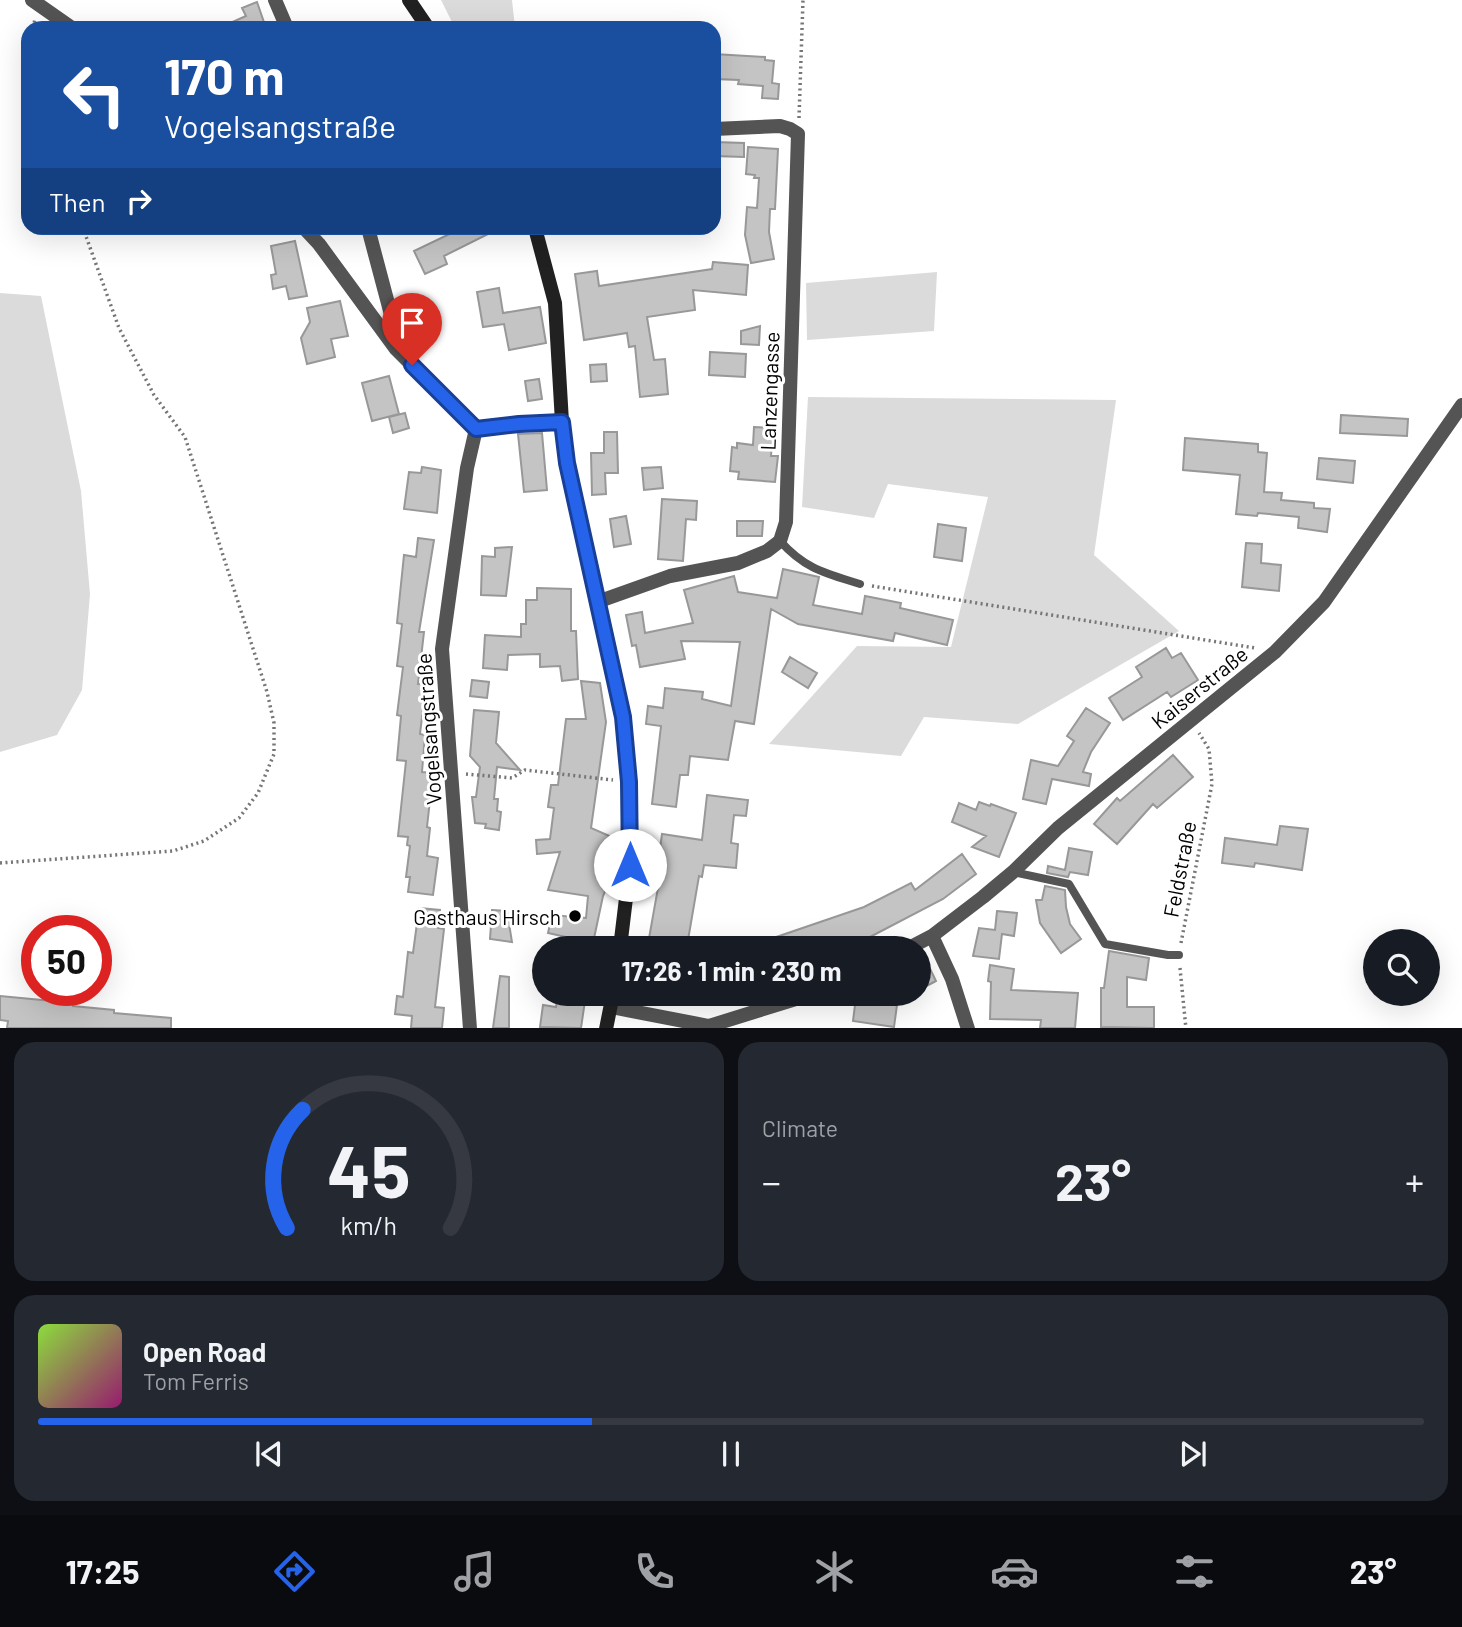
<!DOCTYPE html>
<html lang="en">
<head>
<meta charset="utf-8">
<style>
  :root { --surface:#171b24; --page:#242831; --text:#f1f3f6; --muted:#9ea1a6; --line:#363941; --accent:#2563eb }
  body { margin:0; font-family:Barlow,sans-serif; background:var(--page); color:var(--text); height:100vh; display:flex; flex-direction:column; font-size:26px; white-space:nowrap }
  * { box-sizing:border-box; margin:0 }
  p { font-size:23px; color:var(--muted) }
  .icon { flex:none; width:38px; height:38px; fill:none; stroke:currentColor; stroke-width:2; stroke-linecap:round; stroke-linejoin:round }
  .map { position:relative; height:1028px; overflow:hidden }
  .panel { display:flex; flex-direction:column; gap:14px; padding:14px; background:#0d0f14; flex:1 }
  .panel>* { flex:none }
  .guide { position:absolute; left:21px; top:21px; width:700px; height:214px; border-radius:21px; box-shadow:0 7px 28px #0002; background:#1a4fa0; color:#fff; overflow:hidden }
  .buttons { position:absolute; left:1363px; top:929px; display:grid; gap:14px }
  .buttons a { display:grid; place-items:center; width:77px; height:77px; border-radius:50%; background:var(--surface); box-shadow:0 7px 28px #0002; font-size:35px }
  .speed { position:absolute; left:21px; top:915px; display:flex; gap:14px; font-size:35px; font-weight:700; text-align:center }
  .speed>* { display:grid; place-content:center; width:91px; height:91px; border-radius:50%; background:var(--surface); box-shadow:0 7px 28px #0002; line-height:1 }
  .speed .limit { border:10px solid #d22; background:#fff; color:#111 }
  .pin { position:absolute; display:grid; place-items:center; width:60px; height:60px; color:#fff; margin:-72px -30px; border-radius:50% 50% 50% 0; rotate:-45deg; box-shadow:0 0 7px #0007 }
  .pin .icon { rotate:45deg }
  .me { position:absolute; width:77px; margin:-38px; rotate:0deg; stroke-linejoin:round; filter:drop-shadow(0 0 5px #0008) }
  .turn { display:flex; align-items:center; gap:24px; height:147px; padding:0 28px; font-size:32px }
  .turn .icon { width:91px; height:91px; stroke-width:2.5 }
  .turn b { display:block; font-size:49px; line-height:60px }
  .then { display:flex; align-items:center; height:66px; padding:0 28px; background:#0003; gap:14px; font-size:26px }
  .big { font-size:52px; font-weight:700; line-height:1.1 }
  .panel .tile { flex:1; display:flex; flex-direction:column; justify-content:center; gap:10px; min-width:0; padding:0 24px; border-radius:21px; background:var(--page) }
  .panel .dial { align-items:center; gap:0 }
  .dial svg { height:182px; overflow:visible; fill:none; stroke:var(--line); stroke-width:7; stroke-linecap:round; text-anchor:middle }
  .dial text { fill:var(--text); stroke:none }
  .song { display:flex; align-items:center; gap:21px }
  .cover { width:84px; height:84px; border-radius:10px; background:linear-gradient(135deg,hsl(90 70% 55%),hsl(320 70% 35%)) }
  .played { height:7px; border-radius:4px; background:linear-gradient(90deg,var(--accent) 40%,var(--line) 40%) }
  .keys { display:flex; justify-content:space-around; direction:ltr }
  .heat { display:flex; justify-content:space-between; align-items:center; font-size:38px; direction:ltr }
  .panel .tiles { flex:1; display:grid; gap:14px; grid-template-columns:1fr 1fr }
  .tile:last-child { grid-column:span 2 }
  .trip { position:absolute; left:532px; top:936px; width:399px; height:70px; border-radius:35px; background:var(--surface); box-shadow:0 7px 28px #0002; font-weight:700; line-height:70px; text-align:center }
  .tabs { display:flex; height:112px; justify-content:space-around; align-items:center; background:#090b0e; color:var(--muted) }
  .tabs .icon { width:49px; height:49px }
  .tabs .on { color:var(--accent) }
  .tabs b { font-size:32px; color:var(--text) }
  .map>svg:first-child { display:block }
  .green { fill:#dbdbdb }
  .building { fill:#c4c4c4; stroke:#989898; stroke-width:2 }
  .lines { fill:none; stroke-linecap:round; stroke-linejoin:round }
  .path { stroke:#767676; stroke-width:3.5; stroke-dasharray:2 3.5; stroke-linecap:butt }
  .lane { stroke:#545454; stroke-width:8 }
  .street { stroke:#545454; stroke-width:14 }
  .secondary { stroke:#212121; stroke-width:14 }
  .route-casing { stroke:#184099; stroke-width:18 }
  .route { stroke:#2563eb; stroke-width:12 }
  .poi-dot { fill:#000; stroke:#fff; stroke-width:2.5 }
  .labels { text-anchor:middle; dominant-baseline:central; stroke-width:6; stroke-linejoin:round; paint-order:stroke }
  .street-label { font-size:21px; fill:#000; stroke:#fff }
  .poi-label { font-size:21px; fill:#000; stroke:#fff; text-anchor:end }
</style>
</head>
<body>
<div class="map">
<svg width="1462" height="1029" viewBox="0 0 1462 1029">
  <rect width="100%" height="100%" fill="#fff"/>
  <path class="green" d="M441,0H512L515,28H455Z
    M937,272L934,331L807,340L806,283Z
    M0,293L41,296L81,491L90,594L82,690L57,735L0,752Z
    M808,397L1116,400L1094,555L1179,631L1018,724L924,717L901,756L769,744L857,646L951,647L988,497L888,484L874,518L802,507Z"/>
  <path class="building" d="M257,2L266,28H219L246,16L242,8Z
    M714,54L765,57V60L774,61L772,83L779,84L778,99L762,98L763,86L738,84L739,80L714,79Z
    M714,142L744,143V157L714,156Z
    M748,147L778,149L775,209H770L769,232L774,259L751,263L745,235L747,207L757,208L759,178H754L755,175L746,174Z
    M462,228H500L444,256L447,264L425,274L414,251Z
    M295,241L307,296L289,299L286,286L273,289L271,275L276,274L271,246Z
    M713,262L748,265L746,295L693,290L695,310L647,317L654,360L665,359L668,394L640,397L635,346L629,347L627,333L584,340L575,274L597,271L599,286L712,269Z
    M499,288L503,313L540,307L546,343L509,350L504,324L483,327L477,292Z
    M340,301L348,336L331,339L335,357L307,364L301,338L310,322L307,308Z
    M760,326L759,345L741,344V331Z
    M710,352L746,354L745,377L709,375Z
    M606,364L607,381L591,382L590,365Z
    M389,376L399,414L372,421L362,383Z
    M539,379L542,399L528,401L525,381Z
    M405,413L409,428L393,433L389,417Z
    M1341,415L1408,419L1407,436L1340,433Z
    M754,427L773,428L771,456H778L775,482L738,479L739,472L730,471L732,447L737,448V443L753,445Z
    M604,432H617L618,473H605L606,494L592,495L591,453H604Z
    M542,433L547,490L524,492L518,434Z
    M1185,438L1258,444V452L1267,453L1264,492L1282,493L1281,500L1314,503V508L1330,509L1327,532L1298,528L1299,517L1258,513L1257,516L1236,514L1240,475L1183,470Z
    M1319,458L1355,461L1353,483L1317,479Z
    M422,467L441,470L437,513L404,509L409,472L421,473Z
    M661,467L663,488L644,490L642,468Z
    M662,499L697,501L696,520L686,519L683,561L658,559Z
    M626,516L631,544L614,547L610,519Z
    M737,521H763L762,536H737Z
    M938,524L966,528L962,561L934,557Z
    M418,538L434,540L419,632H424L418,684H426L420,734L425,735L422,772L433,773L427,827L430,828L427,856L438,858L433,895L408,892L410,877H406L410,846L407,845L408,837L398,836L406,761L397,760L401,716L397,715L403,667L397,666L402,624L397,623L404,555L416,557Z
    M1246,543L1262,544L1261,563L1281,565L1279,591L1242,587Z
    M512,547L506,596L481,595L482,556L495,557V548Z
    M783,569L819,577L813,605L862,614L865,596L901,603L900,608L953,620L947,645L895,633L893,641L798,624L771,609L754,724L735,721L728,760L690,756L688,775H680L676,807L652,804L661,726L646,724L648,706L663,708L665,688L703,692L702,699L731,706L740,642L681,641L685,659L640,667L636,645L632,646L626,615L642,612L645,633L693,623L684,590L734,576L738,592L777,598Z
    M537,588L571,589V631H576L578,679L562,681L560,666L540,667V654L508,655L507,670L483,668L485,635L521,637V624H526V600H537Z
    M1166,648L1172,658L1181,653L1198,680L1171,697L1167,692L1123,720L1109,698L1142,677L1136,667Z
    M790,657L817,673L808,688L782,672Z
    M472,680L489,682L487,698L470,696Z
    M581,681L600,683L606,722L591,828L614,838L597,877L609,882L603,896L593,943L548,933L552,915L586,918L588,896L548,890L560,852L537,854L536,840L550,839L554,808L548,807L551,785H558L566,719H586Z
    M1086,708L1110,723L1091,752L1084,769L1083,772L1091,774L1089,786L1052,779L1046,804L1023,799L1031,760L1058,766L1074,741L1067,736Z
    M474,710L499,712L496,743L520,770L497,767L494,799H498L497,811L501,812L499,830L485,828L486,824L475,823L472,797H476L480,767L470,756Z
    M1173,755L1193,777L1157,808L1153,804L1117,844L1094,824L1117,798L1120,801Z
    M707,795L748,800L746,816L734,815L731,843L738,844L736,868L704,865L702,877L699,876L688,940L675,938L673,948L648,944L661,871L657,870L662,834L702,840Z
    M979,802L990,806L991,804L1016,813L999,857L972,847L986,836L952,822L959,803L976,810Z
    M1280,826L1308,829L1302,870L1255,863L1254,867L1222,863L1225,838L1277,845Z
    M1069,848L1092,852L1088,875L1070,872L1068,877L1047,873L1048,866L1065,870Z
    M962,854L976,874L943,899L868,938L834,948H750V946L864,907L911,883L915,890Z
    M1045,886L1065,890L1066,907L1070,924L1081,939L1061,953L1040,923L1036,900H1042Z
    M419,908L440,910L438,928L444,929L435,1007L444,1008L442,1028H411L412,1016L395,1014L397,996L403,997L408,952L413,953Z
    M492,910L507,911L512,942L490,939Z
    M997,911L1017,913L1014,936L1002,934L999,959L973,956L979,928L995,930Z
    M1109,951L1149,958L1146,980L1127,977V1007H1154V1028L1101,1027V988H1104Z
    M922,952L936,981L919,990V954Z
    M990,965L1014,969L1011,990L1078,993L1075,1028H1040L1041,1020L990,1019L991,982L988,981Z
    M500,976L509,977V1028H493Z
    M558,994H586L581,1028L540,1027L543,1005L556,1007Z
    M0,996L73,1003V1006L114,1010V1013L171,1018V1028H7L8,1021L0,1020Z
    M856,997L897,1005L894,1027L853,1021Z"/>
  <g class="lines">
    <path class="path" d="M33,28L35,19
      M799,118L803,0
      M872,586L1255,648
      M466,774L512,778L525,770L613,780
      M0,863L173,851L204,841L239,818L258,793L274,754V723L267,692L185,437L154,395L119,328L83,228
      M1181,943L1212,784L1209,749L1199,733
      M1180,968L1186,1029"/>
    <path class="lane" d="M780,541C805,569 825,573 860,584
      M1013,872L1069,884L1105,944L1168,955H1179"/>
    <path class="street" d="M32,0L72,28
      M275,0L287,28
      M304,228L319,244L396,349L476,429
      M368,228L394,326L396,347
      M476,429L519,424L562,422
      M597,602L670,576L738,563L767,551L780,541L786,522L798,134L790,129L780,126L714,129
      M932,936L952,979L968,1029
      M909,948L932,936L983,897L1013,872L1058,828L1275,652L1324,602L1462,405
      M611,1007L709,1026L812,994
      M470,1029L442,649L467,468L476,429"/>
    <path class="secondary" d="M409,0L428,28
      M535,228L555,303L562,422L567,463L623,717L629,782L630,865L620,948
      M606,1029L613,994"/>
  </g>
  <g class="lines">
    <defs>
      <path id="route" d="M412,365L476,429L519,424L562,422L567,463L623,717L629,782L630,865"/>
    </defs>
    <use href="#route" class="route-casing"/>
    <use href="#route" class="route"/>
  </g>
  <circle class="poi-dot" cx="575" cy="916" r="7"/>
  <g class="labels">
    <g class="street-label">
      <text transform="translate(769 391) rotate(-88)">Lanzengasse</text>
      <text transform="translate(1199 687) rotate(-39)">Kaiserstraße</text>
      <text transform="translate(428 729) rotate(-94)">Vogelsangstraße</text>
      <text transform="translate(1179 869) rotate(-79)">Feldstraße</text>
    </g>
    <g class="poi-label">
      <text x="561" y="916">Gasthaus Hirsch</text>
    </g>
  </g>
</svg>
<div class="buttons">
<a><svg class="icon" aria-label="search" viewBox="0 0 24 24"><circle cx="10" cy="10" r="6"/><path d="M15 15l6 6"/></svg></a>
</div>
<div class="speed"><div class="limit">50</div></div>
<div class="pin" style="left:412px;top:365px;background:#d93025"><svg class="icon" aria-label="arrive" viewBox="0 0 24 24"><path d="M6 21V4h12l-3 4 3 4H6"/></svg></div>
<svg class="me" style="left:630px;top:865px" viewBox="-20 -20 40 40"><circle r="19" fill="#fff"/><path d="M0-13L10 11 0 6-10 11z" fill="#2563eb"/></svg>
<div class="trip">17:26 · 1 min · 230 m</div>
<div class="guide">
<div class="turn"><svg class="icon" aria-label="left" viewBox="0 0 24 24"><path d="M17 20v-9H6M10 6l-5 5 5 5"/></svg><div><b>170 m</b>Vogelsangstraße</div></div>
<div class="then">Then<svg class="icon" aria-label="right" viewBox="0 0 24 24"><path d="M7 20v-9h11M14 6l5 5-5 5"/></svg></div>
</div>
</div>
<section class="panel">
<div class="tiles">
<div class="tile dial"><svg viewBox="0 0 100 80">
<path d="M14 69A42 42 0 1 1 86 69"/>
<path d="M14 69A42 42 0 0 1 21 17" stroke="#2563eb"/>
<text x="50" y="56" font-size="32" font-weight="700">45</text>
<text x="50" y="72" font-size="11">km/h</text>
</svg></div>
<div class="tile"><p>Climate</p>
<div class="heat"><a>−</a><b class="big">23°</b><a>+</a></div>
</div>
<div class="tile">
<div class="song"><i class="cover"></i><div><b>Open Road</b><p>Tom Ferris</p></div></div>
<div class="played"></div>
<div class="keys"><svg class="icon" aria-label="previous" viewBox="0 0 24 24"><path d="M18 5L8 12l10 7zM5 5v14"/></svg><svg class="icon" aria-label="pause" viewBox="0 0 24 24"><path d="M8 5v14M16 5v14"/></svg><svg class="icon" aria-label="next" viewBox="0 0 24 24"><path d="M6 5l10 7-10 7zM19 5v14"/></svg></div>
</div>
</div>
</section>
<nav class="tabs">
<b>17:25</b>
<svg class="icon on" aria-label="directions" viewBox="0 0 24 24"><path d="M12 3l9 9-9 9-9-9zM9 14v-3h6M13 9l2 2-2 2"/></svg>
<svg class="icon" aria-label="music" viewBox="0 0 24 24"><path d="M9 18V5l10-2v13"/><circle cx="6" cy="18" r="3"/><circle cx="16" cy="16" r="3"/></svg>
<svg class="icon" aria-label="phone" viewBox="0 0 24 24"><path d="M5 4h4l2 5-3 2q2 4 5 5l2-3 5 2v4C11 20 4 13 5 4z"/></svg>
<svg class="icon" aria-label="climate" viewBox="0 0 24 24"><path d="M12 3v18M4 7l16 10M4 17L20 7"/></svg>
<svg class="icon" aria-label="car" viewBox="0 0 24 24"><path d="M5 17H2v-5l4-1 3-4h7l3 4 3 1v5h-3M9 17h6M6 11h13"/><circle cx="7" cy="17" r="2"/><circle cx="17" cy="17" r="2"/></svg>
<svg class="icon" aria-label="filters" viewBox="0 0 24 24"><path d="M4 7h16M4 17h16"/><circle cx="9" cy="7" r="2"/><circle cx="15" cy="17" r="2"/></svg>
<b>23°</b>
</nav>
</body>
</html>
